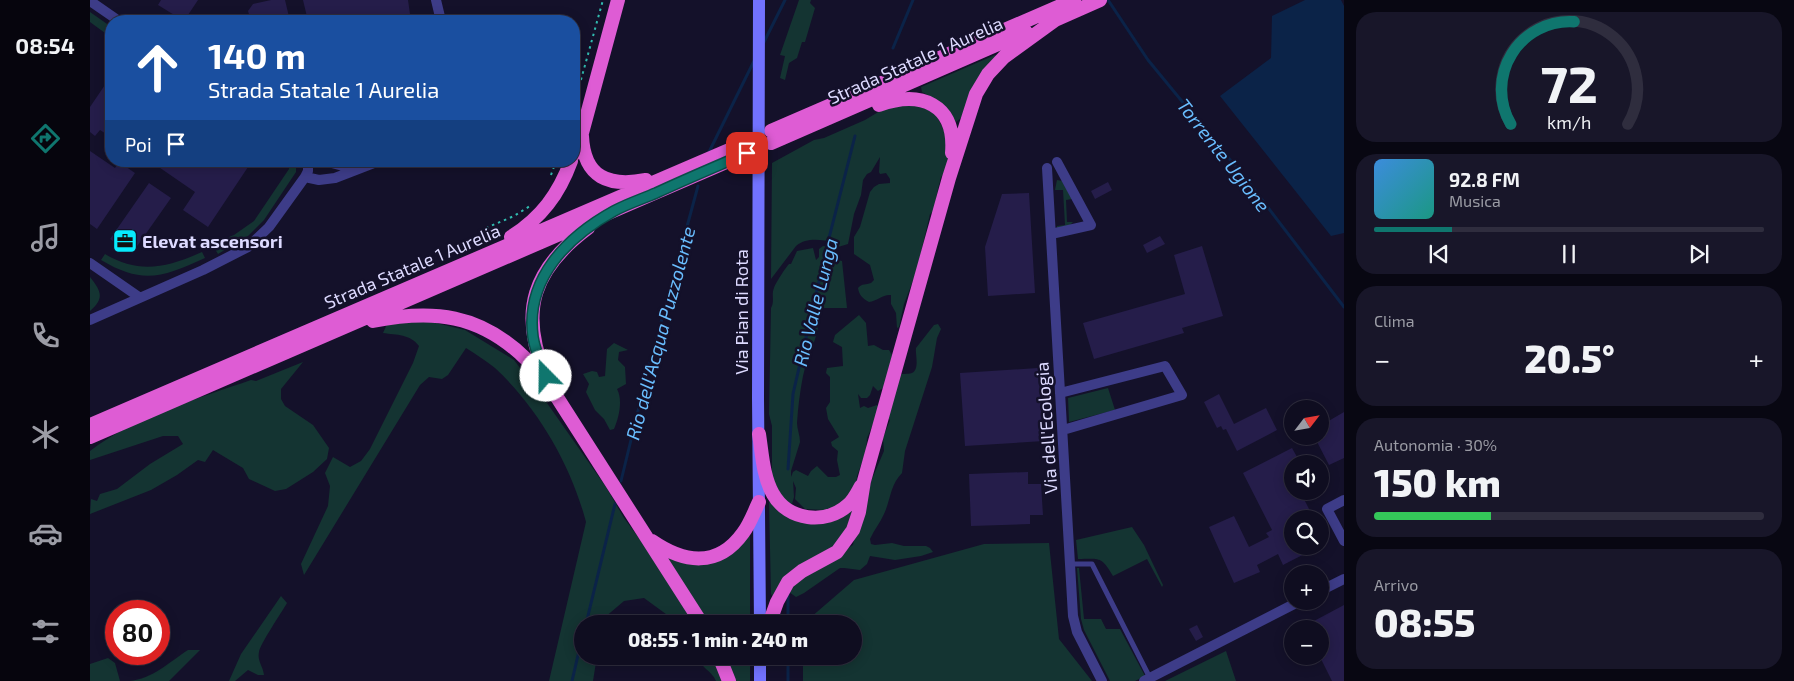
<!DOCTYPE html>
<html lang="it">
<head>
<meta charset="utf-8">
<style>
  :root { --surface:#0f0d20; --page:#181629; --text:#f1f3f6; --muted:#9b9ca5; --line:#2f2d3e; --accent:#0f766e }
  body { margin:0; font-family:"Exo 2",sans-serif; background:var(--page); color:var(--text); height:100vh; display:flex; flex-direction:column; font-size:19px; white-space:nowrap }
  * { box-sizing:border-box; margin:0 }
  p { font-size:16px; color:var(--muted) }
  .icon { flex:none; width:28px; height:28px; fill:none; stroke:currentColor; stroke-width:2; stroke-linecap:round; stroke-linejoin:round }
  .map { position:relative; flex:1; overflow:hidden }
  .panel { display:flex; flex-direction:column; gap:12px; padding:12px; background:#080712; width:450px }
  .panel>* { flex:none }
  .hud { position:absolute; left:15px; top:15px; width:475px; height:152px; border-radius:20px; box-shadow:0 2px 12px #0003,0 0 0 1px var(--line); background:#1a4fa0; color:#fff; overflow:hidden }
  .needle { width:32px; rotate:59deg }
  .buttons { position:absolute; left:1194px; top:400px; display:grid; gap:10px }
  .buttons a { display:grid; place-items:center; width:45px; height:45px; border-radius:50%; background:var(--surface); box-shadow:0 2px 12px #0003,0 0 0 1px var(--line); font-size:25px }
  .speed { position:absolute; left:15px; top:600px; display:flex; gap:10px; font-size:25px; font-weight:700; text-align:center }
  .speed>* { display:grid; place-content:center; width:65px; height:65px; border-radius:50%; background:var(--surface); box-shadow:0 2px 12px #0003,0 0 0 1px var(--line); line-height:1 }
  .speed .limit { border:8px solid #d22; background:#fff; color:#111 }
  .pin { position:absolute; display:grid; place-items:center; width:42px; height:42px; color:#fff; margin:-21px; border-radius:10px; box-shadow:0 2px 8px #0006 }
  .me { position:absolute; width:55px; margin:-28px; rotate:338deg; stroke-linejoin:round; filter:drop-shadow(0 0 4px #0008) }
  .turn { display:flex; align-items:center; gap:18px; height:105px; padding:0 20px; font-size:22px }
  .turn .icon { width:65px; height:65px; stroke-width:2.5 }
  .turn b { display:block; font-size:35px; line-height:42px }
  .then { display:flex; align-items:center; height:48px; padding:0 20px; background:#0003; gap:10px; font-size:19px }
  .big { font-size:38px; font-weight:800; line-height:1.1 }
  .panel .tile { flex:1; display:flex; flex-direction:column; justify-content:center; gap:8px; min-width:0; padding:0 18px; border-radius:20px; background:var(--page) }
  .panel .dial { align-items:center; gap:0 }
  .dial svg { height:130px; overflow:visible; fill:none; stroke:var(--line); stroke-width:7; stroke-linecap:round; text-anchor:middle }
  .dial text { fill:var(--text); stroke:none }
  .song { display:flex; align-items:center; gap:15px }
  .cover { width:60px; height:60px; border-radius:8px; background:linear-gradient(135deg,hsl(210 70% 55%),hsl(170 70% 35%)) }
  .played { height:5px; border-radius:2px; background:linear-gradient(90deg,var(--accent) 20%,var(--line) 20%) }
  .keys { display:flex; justify-content:space-around; direction:ltr }
  .heat { display:flex; justify-content:space-between; align-items:center; font-size:28px; direction:ltr }
  .charge { height:8px; border-radius:4px; background:linear-gradient(90deg,#34c759 30%,var(--line) 0) }
  .trip { position:absolute; left:484px; top:615px; width:288px; height:50px; border-radius:25px; background:var(--surface); box-shadow:0 2px 12px #0003,0 0 0 1px var(--line); font-weight:800; line-height:50px; text-align:center }
  main { display:flex; flex:1; min-height:0 }
  .menu { display:flex; flex-direction:column; width:90px; justify-content:space-around; align-items:center; background:#06050d; color:var(--muted) }
  .menu .icon { width:35px; height:35px }
  .menu .current { color:var(--accent) }
  .menu b { font-size:22px; color:var(--text) }
  .map>svg:first-child { display:block }
  .green { fill:#143432 }
  .water { fill:#0b2348 }
  .lines { fill:none; stroke-linecap:round; stroke-linejoin:round }
  .stream { stroke:#0b2348; stroke-width:3 }
  .building { fill:#251d4a }
  .path { stroke:#31bbaf; stroke-width:2; stroke-dasharray:2.5 4; stroke-linecap:butt }
  .service { stroke:#3d3c88; stroke-width:5 }
  .minor { stroke:#3d3c88; stroke-width:10 }
  .secondary { stroke:#7272fe; stroke-width:12 }
  .trunk { stroke:#de5cd4; stroke-width:14 }
  .secondary-bridge { stroke:#7272fe; stroke-width:12 }
  .route-casing { stroke:#0a4d48; stroke-width:12 }
  .route { stroke:#0f766e; stroke-width:9 }
  .labels { text-anchor:middle; dominant-baseline:central; stroke-width:5; stroke-linejoin:round; paint-order:stroke }
  .street-label { font-size:18px; fill:#dddaff; stroke:#14112a }
  .poi-label { font-size:18px; font-weight:bold; fill:#dddaff; stroke:#14112a; text-anchor:start }
  .water-label { font-size:19px; font-style:italic; fill:#69bdfe; stroke:#14112a }
</style>
</head>
<body>
<main>
<nav class="menu">
<b>08:54</b>
<svg class="icon current" aria-label="directions" viewBox="0 0 24 24"><path d="M12 3l9 9-9 9-9-9zM9 14v-3h6M13 9l2 2-2 2"/></svg>
<svg class="icon" aria-label="music" viewBox="0 0 24 24"><path d="M9 18V5l10-2v13"/><circle cx="6" cy="18" r="3"/><circle cx="16" cy="16" r="3"/></svg>
<svg class="icon" aria-label="phone" viewBox="0 0 24 24"><path d="M5 4h4l2 5-3 2q2 4 5 5l2-3 5 2v4C11 20 4 13 5 4z"/></svg>
<svg class="icon" aria-label="climate" viewBox="0 0 24 24"><path d="M12 3v18M4 7l16 10M4 17L20 7"/></svg>
<svg class="icon" aria-label="car" viewBox="0 0 24 24"><path d="M5 17H2v-5l4-1 3-4h7l3 4 3 1v5h-3M9 17h6M6 11h13"/><circle cx="7" cy="17" r="2"/><circle cx="17" cy="17" r="2"/></svg>
<svg class="icon" aria-label="filters" viewBox="0 0 24 24"><path d="M4 7h16M4 17h16"/><circle cx="9" cy="7" r="2"/><circle cx="15" cy="17" r="2"/></svg>
</nav>
<div class="map">
<svg width="1254" height="681" viewBox="0 0 1254 681">
  <rect width="100%" height="100%" fill="#14112a"/>
  <path class="green" d="M709,0H721L720,3L725,8L715,42H712L707,58L699,63L695,80L690,78L695,56L690,55Z
    M0,12L20,26L15,33L0,22Z
    M905,55L907,58L871,118L866,122L862,119L847,100L832,92L831,87Z
    M819,103L844,112C856,131 862,148 855,171C854,174 850,177 850,181C847,191 846,201 844,211L840,214L827,270L814,304L809,327L807,328L806,313L801,304V295C793,294 787,301 779,302C773,299 769,295 768,288C772,283 776,285 781,283L784,280L780,265L764,254V237L770,227L780,192L784,187L789,184L800,183V179L796,173L790,174L789,172L790,157L781,172L777,174L773,180L771,195L764,214L758,244L748,247L744,242C731,240 717,237 706,246L681,279L682,163L724,140L734,138L775,120L790,111Z
    M199,161H206V172L174,220L158,236L128,254L122,244L144,235L164,221L199,169Z
    M967,180L972,181L982,199L976,200L977,222H983L979,226L967,229V226L975,225L973,190H965Z
    M733,246L740,247L743,251V259L752,261L757,308H729C732,332 718,353 713,376C710,391 708,407 707,423C707,429 710,435 710,442L701,471V477L703,472L706,470L718,476L721,471L727,466L738,477H746L750,475L747,460L748,451L742,446L741,442L749,437L738,419L736,408L740,402V377L736,373L737,368L753,366L752,347L743,342L745,335L769,315L776,323L778,346L784,345L793,350H799L802,355L795,387L788,391L783,386L780,395L777,398H771L768,394L770,408L774,406L778,408L787,405L790,408L777,438L776,451L767,476L766,487L752,504L736,510L715,509L705,499L706,488L703,481L704,497L702,504L693,499L682,477V426L679,414L681,308C685,301 681,295 684,288C685,284 696,267 699,264H701L707,251L723,248L726,260L729,257V249Z
    M112,252L115,258C73,277 53,285 11,260L15,254C50,275 78,267 112,252Z
    M0,277C11,291 15,298 0,311Z
    M338,321L375,330L424,360L457,403L516,487L534,518L574,572L605,624H586L580,617L554,598L534,601L514,618L513,624H492V656H507L503,681H459L496,522C481,465 448,408 405,368C396,361 386,354 376,348L358,375L352,379L339,377L330,385L214,575L211,564L238,506L240,486L235,473L243,457L260,467L271,461L280,449L323,363L329,346C320,334 307,335 293,333L297,324Z
    M848,324L851,329L847,338L842,367L815,451L812,473C800,485 801,499 794,514C790,523 784,530 780,539L781,544L785,545L802,543L814,546H836L840,548L843,552L831,556L805,560L780,556L777,564L770,570L754,568H750L714,593L706,597L699,592L700,584L763,545L765,534L782,479L794,451L793,438L800,420L798,418L805,377C813,372 817,375 822,373C830,369 825,354 826,348L844,325Z
    M524,343L538,350L529,352L528,360L535,367L536,384L527,389C533,400 529,418 524,429L520,430L514,419L505,410L496,392L499,384L493,374L502,371L507,372L509,377L515,376L517,349Z
    M213,362L191,389V399L195,406L223,425L239,448L237,459L223,472L196,489L185,491L159,479L153,468L123,450L115,462L108,460L87,475L61,490L0,514L1,499L7,501L10,494L27,489L60,464L93,444L88,436H73L0,460V451C44,417 109,398 161,380L166,381Z
    M1018,388L1025,410L979,422L978,398Z
    M679,502H683L697,514L765,507L751,542L683,597L681,594Z
    M1042,527L1054,545L1073,585L1072,587L1057,559L1023,576C1011,556 1010,559 988,559L986,540Z
    M658,535L660,536V624H618L575,554L599,562Z
    M959,543L969,639L1002,681H713V656H762V624H713L764,580L894,544Z
    M987,568H989L994,619H1011L1016,629H1030L1055,676L1045,681H1020L994,630L991,619Z
    M191,596L197,603C192,612 170,644 169,652C167,661 173,666 174,675H168L158,670L145,681H139L151,654Z
    M98,650H110L79,681H39C63,679 79,662 98,650Z
    M1136,651L1146,681H1075Z
    M606,656H624L634,681H626C622,671 610,667 606,656Z
    M634,656H660V681H644Z
    M18,658L25,663L30,681H0V664Z"/>
  <path class="water" d="M1215,0H1251L1254,6V233L1241,236L1130,96L1181,58L1182,16Z"/>
  <g class="lines">
    <path class="stream" d="M1018,0L1058,60L1160,184L1254,307
      M674,42L695,0
      M803,48L823,0
      M618,154L664,61
      M698,469L703,394L739,238L765,136
      M531,481L557,374L608,186
      M496,624L525,504
      M698,624V594
      M482,681L492,638
      M698,681V656"/>
  </g>
  <path class="building" d="M71,0H108L94,21L68,5Z
    M181,0H195L200,21H161L158,11L163,4Z
    M213,0H318L320,14L285,21H218Z
    M21,76V137L10,130L5,136L0,132V107Z
    M0,151L25,168L29,162L45,173L7,229L0,224Z
    M60,161H162L118,227L93,210L105,192Z
    M1018,182L1022,190L1005,199L1001,191Z
    M59,183L81,198L43,252L37,247L35,249L20,239Z
    M939,193L945,293L898,296L895,247L912,194Z
    M1070,236L1075,244L1057,253L1053,245Z
    M1112,246L1133,316L1092,328L1094,333L1004,359L993,323L1095,294L1084,255Z
    M948,368L954,441L875,446L870,373Z
    M1129,394L1144,424L1176,408L1187,430L1147,451L1136,429L1133,430L1131,426L1127,428L1114,402Z
    M1254,412V458L1239,465L1224,436H1230V426Z
    M1202,448L1211,464H1202V491H1210L1224,519H1202V546H1230L1193,565L1188,554L1167,565L1170,572L1144,583L1119,527L1144,516L1159,547L1179,537L1176,533L1182,530L1153,473Z
    M938,472V484H951L953,515H940V524L881,526L879,474Z
    M1254,605V681H1242L1230,657V629H1209Z
    M1107,625L1113,637L1106,641L1099,629Z"/>
  <g class="lines">
    <path class="path" d="M484,105L513,0
      M461,175L466,161
      M396,228L424,216L440,206"/>
    <path class="service" d="M980,564H1002L1060,678"/>
    <path class="minor" d="M346,0L351,21
      M0,1L29,21
      M234,161L253,166L272,165
      M957,168L983,616L987,632L1012,681
      M215,177L229,180L245,178L289,161
      M961,234L1001,225L967,162
      M0,263L49,297
      M0,320L113,270L158,247L179,227L215,177L218,171V161
      M970,393L1075,366L1092,395L973,430
      M1254,500L1237,509L1254,541
      M1230,591L1254,579
      M1054,681L1210,601"/>
    <path class="secondary" d="M668,398L670,624
      M670,681V656"/>
    <path class="trunk" d="M958,23L1010,0
      M789,105C831,90 866,104 862,153
      M681,131L984,0
      M492,136C494,178 519,187 556,180
      M681,143L936,32
      M484,154L492,133L528,0
      M421,237C451,218 469,194 481,161
      M283,321C343,309 390,314 436,359C446,368 454,380 463,391L612,624
      M455,374C429,311 443,269 498,228
      M0,425L658,142
      M669,434C672,453 673,477 683,494C698,521 736,525 758,505C764,500 767,493 771,486
      M0,437L657,153
      M562,541C594,563 628,568 653,533C660,524 664,512 669,502
      M679,624L687,602L698,582L712,571L747,552L763,530L769,512L774,481L811,349L859,178L886,94L898,74L914,57L965,20
      M629,656L639,681"/>
    <path class="secondary-bridge" d="M668,398L669,0"/>
  </g>
  <g class="lines">
    <defs>
      <path id="route" d="M456,376C451,363 445,351 443,337C435,279 477,237 524,211C537,204 552,199 566,193C596,179 627,166 657,153"/>
    </defs>
    <use href="#route" class="route-casing"/>
    <use href="#route" class="route"/>
  </g>
  <defs>
    <symbol id="office-square" viewBox="-11 -11 22 22"><rect x="-9" y="-9" width="18" height="18" rx="4" fill="#07ebfd" stroke="#14112a"/><path d="M-6-3h4V-5.5h4V-3h4V5H-6ZM-1-4.5V-3h2v-1.5ZM-6 0V1H6V0Z" fill="#111"/></symbol>
  </defs>
  <g fill-rule="evenodd">
    <use href="#office-square" x="21" y="227" width="28" height="28"/>
  </g>
  <g class="labels">
    <g class="street-label">
      <text transform="translate(825 60) rotate(-24)">Strada Statale 1 Aurelia</text>
      <text transform="translate(322 266) rotate(-23)">Strada Statale 1 Aurelia</text>
      <text transform="translate(651 312) rotate(-90)">Via Pian di Rota</text>
      <text transform="translate(956 428) rotate(-94)">Via dell'Ecologia</text>
    </g>
    <g class="poi-label">
      <text x="52" y="241">Elevat ascensori</text>
    </g>
    <g class="water-label">
      <text transform="translate(1134 155) rotate(52)">Torrente Ugione</text>
      <text transform="translate(725 302) rotate(-76)">Rio Valle Lunga</text>
      <text transform="translate(570 333) rotate(-75)">Rio dell'Acqua Puzzolente</text>
    </g>
  </g>
</svg>
<div class="buttons">
<a><svg class="needle" viewBox="-14 -14 28 28"><path d="M0-13l5 13h-10z" fill="#e53935"/><path d="M0 13l5-13h-10z" fill="#9b9ca5"/></svg></a>
<a><svg class="icon" aria-label="sound" viewBox="0 0 24 24"><path d="M4 9h4l5-4v14l-5-4H4zM17 9q2 3 0 6"/></svg></a>
<a><svg class="icon" aria-label="search" viewBox="0 0 24 24"><circle cx="10" cy="10" r="6"/><path d="M15 15l6 6"/></svg></a>
<a>+</a>
<a>−</a>
</div>
<div class="speed"><div class="limit">80</div></div>
<div class="pin" style="left:657px;top:153px;background:#d93025"><svg class="icon" aria-label="arrive" viewBox="0 0 24 24"><path d="M6 21V4h12l-3 4 3 4H6"/></svg></div>
<svg class="me" style="left:456px;top:376px" viewBox="-20 -20 40 40"><circle r="19" fill="#fff"/><path d="M0-13L10 11 0 6-10 11z" fill="#0f766e"/></svg>
<div class="trip">08:55 · 1 min · 240 m</div>
<div class="hud">
<div class="turn"><svg class="icon" aria-label="ahead" viewBox="0 0 24 24"><path d="M12 20V5M6 11l6-6 6 6"/></svg><div><b>140 m</b>Strada Statale 1 Aurelia</div></div>
<div class="then">Poi<svg class="icon" aria-label="arrive" viewBox="0 0 24 24"><path d="M6 21V4h12l-3 4 3 4H6"/></svg></div>
</div>
</div>
<section class="panel">
<div class="tile dial"><svg viewBox="0 0 100 80">
<path d="M14 69A42 42 0 1 1 86 69"/>
<path d="M14 69A42 42 0 0 1 53 6" stroke="#0f766e"/>
<text x="50" y="56" font-size="32" font-weight="700">72</text>
<text x="50" y="72" font-size="11">km/h</text>
</svg></div>
<div class="tile">
<div class="song"><i class="cover"></i><div><b>92.8 FM</b><p>Musica</p></div></div>
<div class="played"></div>
<div class="keys"><svg class="icon" aria-label="previous" viewBox="0 0 24 24"><path d="M18 5L8 12l10 7zM5 5v14"/></svg><svg class="icon" aria-label="pause" viewBox="0 0 24 24"><path d="M8 5v14M16 5v14"/></svg><svg class="icon" aria-label="next" viewBox="0 0 24 24"><path d="M6 5l10 7-10 7zM19 5v14"/></svg></div>
</div>
<div class="tile"><p>Clima</p>
<div class="heat"><a>−</a><b class="big">20.5°</b><a>+</a></div>
</div>
<div class="tile"><p>Autonomia · 30%</p><b class="big">150 km</b><div class="charge"></div></div>
<div class="tile"><p>Arrivo</p><b class="big">08:55</b></div>
</section>
</main>
</body>
</html>
